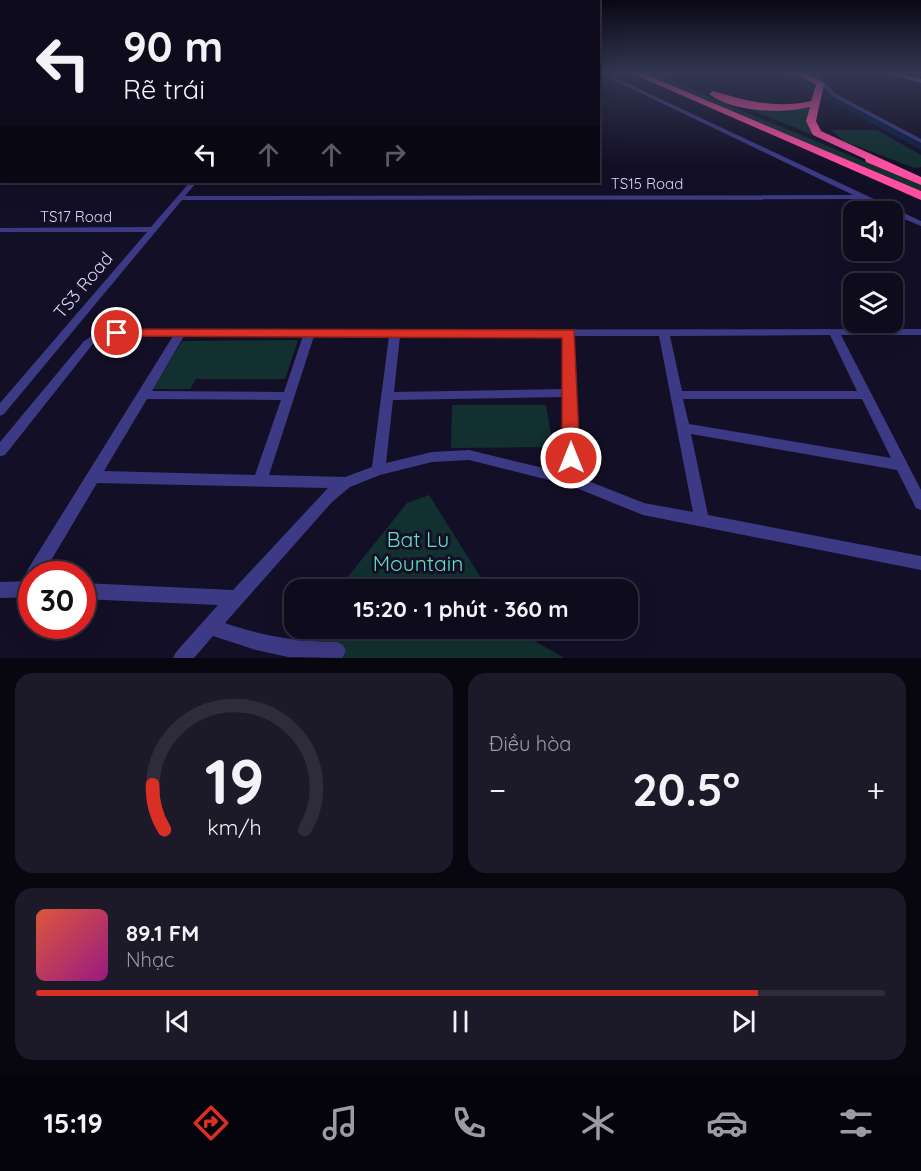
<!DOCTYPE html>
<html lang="vi">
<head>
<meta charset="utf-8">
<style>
  :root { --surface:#0e0b1c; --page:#1c1929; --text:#f1f3f6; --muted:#9b9ba3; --line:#2e2b3b; --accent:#d93025 }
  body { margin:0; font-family:Quicksand,sans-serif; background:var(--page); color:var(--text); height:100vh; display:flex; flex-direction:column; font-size:22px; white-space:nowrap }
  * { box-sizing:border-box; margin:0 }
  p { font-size:20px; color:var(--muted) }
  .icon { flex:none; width:33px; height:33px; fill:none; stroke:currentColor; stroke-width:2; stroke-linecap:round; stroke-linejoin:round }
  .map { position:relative; height:658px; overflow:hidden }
  .sheet { display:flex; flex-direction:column; gap:15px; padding:15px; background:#08060f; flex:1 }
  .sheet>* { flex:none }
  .top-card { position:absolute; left:0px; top:0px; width:600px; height:183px; box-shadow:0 6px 24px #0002,0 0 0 2px var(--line); background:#0e0b1c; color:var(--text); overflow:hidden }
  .fabs { position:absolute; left:843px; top:201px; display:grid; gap:12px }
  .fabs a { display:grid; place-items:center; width:60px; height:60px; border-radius:12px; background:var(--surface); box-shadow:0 6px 24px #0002,0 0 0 2px var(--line); font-size:30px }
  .speed { position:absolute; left:18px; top:561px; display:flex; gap:12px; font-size:30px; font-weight:700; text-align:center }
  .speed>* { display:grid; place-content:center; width:78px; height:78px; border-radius:50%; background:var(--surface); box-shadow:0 6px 24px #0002,0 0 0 2px var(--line); line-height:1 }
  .speed .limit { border:9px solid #d22; background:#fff; color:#111 }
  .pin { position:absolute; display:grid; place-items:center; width:51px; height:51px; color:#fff; margin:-26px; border:3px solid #fff; border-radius:50%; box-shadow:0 2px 6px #0007 }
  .me { position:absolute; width:66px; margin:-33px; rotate:0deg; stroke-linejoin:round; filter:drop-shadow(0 0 4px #0008) }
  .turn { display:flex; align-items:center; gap:21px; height:126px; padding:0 24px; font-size:27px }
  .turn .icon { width:78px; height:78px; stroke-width:2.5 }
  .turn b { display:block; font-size:42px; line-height:51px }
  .lanes { display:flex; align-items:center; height:57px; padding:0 24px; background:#0003; justify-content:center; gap:30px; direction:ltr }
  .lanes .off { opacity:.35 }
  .big { font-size:45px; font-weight:800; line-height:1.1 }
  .sheet .card { flex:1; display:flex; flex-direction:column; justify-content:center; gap:9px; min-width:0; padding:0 21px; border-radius:18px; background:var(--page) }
  .sheet .dial { align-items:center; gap:0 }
  .dial svg { height:156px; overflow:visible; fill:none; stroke:var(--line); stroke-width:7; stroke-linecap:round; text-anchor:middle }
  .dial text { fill:var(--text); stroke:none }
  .song { display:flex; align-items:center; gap:18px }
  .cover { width:72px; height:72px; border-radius:9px; background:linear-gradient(135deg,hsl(10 70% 55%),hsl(310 70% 35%)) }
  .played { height:6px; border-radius:3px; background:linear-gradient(90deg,var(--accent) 85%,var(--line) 85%) }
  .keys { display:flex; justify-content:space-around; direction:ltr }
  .heat { display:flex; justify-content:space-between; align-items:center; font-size:33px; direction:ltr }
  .sheet .tiles { flex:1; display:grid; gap:15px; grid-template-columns:1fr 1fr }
  .card:last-child { grid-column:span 2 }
  .trip { position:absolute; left:284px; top:579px; width:354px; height:60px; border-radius:18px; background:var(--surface); box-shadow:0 6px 24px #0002,0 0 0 2px var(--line); font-weight:800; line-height:60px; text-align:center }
  .menu { display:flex; height:96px; justify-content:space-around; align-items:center; background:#06040b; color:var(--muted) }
  .menu .icon { width:42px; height:42px }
  .menu .active { color:var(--accent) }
  .menu b { font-size:27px; color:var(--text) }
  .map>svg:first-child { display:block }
  .green { fill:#12302f }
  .water { fill:#0a1f44 }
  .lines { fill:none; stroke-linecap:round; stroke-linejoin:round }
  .minor { fill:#3d3a85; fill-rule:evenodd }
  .secondary { fill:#6f6bff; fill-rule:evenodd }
  .primary { fill:#c25bff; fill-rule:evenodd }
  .motorway { fill:#ff4fa3; fill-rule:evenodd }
  .route { fill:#d93025; stroke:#8d1f18; stroke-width:1.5 }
  .labels { text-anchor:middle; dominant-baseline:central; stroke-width:6; stroke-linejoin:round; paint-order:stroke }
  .far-street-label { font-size:15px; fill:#d9d4ff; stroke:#130f26 }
  .street-label { font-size:18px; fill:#d9d4ff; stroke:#130f26 }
  .near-park-label { font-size:21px; fill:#5fe0c0; stroke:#130f26 }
</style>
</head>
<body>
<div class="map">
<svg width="921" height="658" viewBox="0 0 921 658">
  <rect width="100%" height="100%" fill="#130f26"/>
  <path class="green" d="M643,73H652L921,185V191Z
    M739,105L795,109L810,108L807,123L818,137Z
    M831,130H877L921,155V167L914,168L844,141Z
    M298,340L285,379H196L190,389H153L182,341Z
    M452,405H546L553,447L451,448Z
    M429,495L488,589H338L407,503Z
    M325,629H512L565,658H325Z"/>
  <path class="water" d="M781,73H788L921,144V150Z"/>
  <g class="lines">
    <path class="minor" d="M599,73H605L921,221V226L892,214V212H888L863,199L182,200L4,414L0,416V403L147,232H0V228L151,227L190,182H197L185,196L853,195Z
      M811,73L819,76L836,94L921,139V143L832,96Z
      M921,329V335H841L921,490V510L916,508L897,470L691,434L708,515L921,556V570L643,515L569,485L469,460L432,462L380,475L350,487L332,502L225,623C262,636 298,642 337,642L343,645L346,651L342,658L288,657L256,650L213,636L194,658H173L176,652L218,605L82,599V583L233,590L328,488L97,483L43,574H32V581L28,579L26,574L28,569L173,336C147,336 115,331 92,345L5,455L0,456V442L84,341L92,336L117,330ZM830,335L857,391H682L670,336ZM184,336H303L284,392L152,391ZM314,336H389L372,467L345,477L269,475ZM400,336H564V389L394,392ZM574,336H659L693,512L644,503L578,477ZM564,397V473L469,450L432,452L386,463L393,400ZM147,399L281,400L255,475L104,471ZM683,399H862L891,458L689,424Z
      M32,581V597L0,598V582Z"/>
    <path class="secondary" d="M886,73H897L921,79V83Z"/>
    <path class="primary" d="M0,79H2L0,84Z"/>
    <path class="motorway" d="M631,73H642L921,191V200Z
      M796,73H806L824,84L816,121L821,131L921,177V185L866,162L865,159L813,135L806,121L810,107C782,114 732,112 709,94L713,91C747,101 776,109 811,101L816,85Z"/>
  </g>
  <linearGradient id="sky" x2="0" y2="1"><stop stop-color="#0a0815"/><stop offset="0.44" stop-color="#333752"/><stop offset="1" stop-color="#333752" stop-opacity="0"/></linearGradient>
  <rect width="921" height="165" fill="url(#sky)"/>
  <path class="route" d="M117,329L574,330L580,458L577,463H565L562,458V338L113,336V330Z"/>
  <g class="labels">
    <g class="far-street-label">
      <text x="647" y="183">TS15 Road</text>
      <text x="76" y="216">TS17 Road</text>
    </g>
    <g class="street-label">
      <text transform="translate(83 285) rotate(-50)">TS3 Road</text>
    </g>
    <g class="near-park-label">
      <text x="418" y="539">Bat Lu<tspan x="418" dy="24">Mountain</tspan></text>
    </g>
  </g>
</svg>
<div class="fabs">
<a><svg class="icon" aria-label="sound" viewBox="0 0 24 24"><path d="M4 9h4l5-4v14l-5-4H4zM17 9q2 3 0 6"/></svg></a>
<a><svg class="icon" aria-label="layers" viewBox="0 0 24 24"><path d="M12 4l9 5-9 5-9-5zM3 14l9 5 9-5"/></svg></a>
</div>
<div class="speed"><div class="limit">30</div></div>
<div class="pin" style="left:117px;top:333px;background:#d93025"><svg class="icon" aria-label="arrive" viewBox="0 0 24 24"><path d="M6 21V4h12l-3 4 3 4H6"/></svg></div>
<svg class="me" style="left:571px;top:458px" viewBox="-20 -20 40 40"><circle r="17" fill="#d93025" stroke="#fff" stroke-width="3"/><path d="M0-11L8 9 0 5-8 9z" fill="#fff"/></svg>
<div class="trip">15:20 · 1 phút · 360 m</div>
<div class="top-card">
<div class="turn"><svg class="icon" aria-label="left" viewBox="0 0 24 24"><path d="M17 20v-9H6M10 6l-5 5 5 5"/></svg><div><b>90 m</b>Rẽ trái</div></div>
<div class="lanes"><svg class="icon" aria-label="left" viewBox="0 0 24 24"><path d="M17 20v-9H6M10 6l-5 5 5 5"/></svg><svg class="icon off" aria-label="ahead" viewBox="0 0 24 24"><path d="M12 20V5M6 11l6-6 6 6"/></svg><svg class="icon off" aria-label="ahead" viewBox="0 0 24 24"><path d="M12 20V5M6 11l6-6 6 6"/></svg><svg class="icon off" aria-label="right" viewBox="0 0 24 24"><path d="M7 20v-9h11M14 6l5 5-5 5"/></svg></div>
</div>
</div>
<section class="sheet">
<div class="tiles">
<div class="card dial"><svg viewBox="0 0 100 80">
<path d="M14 69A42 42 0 1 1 86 69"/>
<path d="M14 69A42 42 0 0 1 8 46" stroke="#d93025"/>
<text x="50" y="56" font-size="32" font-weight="700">19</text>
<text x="50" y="72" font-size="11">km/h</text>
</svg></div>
<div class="card"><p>Điều hòa</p>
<div class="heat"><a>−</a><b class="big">20.5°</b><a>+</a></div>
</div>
<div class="card">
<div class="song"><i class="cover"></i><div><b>89.1 FM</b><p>Nhạc</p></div></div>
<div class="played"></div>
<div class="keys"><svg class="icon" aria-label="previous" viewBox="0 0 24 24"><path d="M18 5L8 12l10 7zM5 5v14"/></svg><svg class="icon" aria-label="pause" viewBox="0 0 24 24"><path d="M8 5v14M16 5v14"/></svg><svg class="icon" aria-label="next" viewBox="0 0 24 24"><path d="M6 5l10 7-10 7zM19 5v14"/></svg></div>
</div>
</div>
</section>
<nav class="menu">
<b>15:19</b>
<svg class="icon active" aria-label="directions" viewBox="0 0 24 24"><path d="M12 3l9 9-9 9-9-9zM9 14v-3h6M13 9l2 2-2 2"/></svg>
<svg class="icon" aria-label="music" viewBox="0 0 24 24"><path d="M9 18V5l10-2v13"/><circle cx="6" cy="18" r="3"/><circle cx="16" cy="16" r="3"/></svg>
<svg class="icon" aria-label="phone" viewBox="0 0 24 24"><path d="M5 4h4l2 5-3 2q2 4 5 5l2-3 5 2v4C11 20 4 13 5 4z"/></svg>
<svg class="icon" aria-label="climate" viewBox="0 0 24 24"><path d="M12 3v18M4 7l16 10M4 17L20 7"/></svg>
<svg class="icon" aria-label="car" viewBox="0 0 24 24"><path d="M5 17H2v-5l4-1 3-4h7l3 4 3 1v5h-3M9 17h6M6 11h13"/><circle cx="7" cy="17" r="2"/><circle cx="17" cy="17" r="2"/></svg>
<svg class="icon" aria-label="filters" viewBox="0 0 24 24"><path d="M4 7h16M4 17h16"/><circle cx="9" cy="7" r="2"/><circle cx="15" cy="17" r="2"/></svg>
</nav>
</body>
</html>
